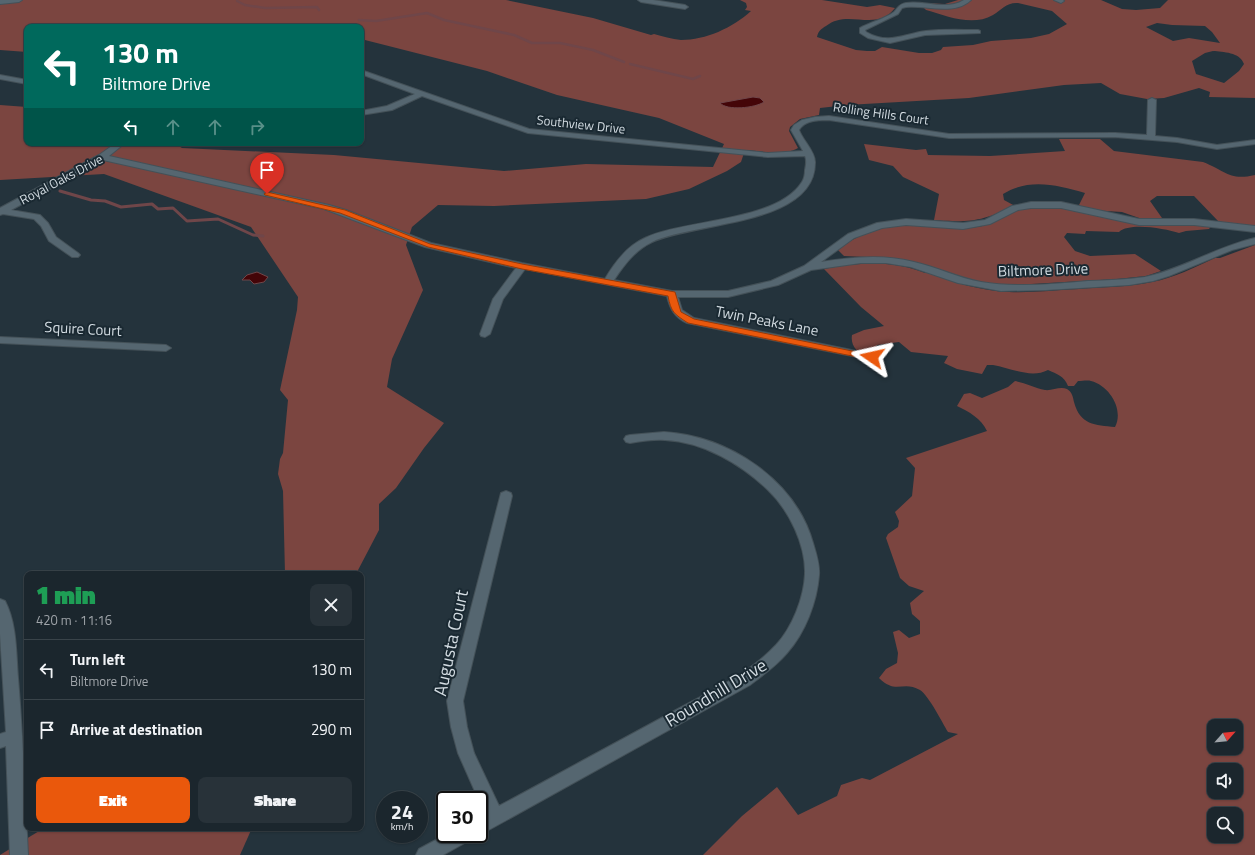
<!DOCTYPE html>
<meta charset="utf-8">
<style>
:root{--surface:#1b262d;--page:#283239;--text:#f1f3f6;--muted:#a0a5aa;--line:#394349;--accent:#ea580c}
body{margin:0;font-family:"Titillium Web",sans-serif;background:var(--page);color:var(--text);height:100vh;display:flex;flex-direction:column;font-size:15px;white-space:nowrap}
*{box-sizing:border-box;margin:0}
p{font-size:13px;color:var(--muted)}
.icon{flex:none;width:22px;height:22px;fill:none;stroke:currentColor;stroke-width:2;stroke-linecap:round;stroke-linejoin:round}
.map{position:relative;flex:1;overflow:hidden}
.drawer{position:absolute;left:24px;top:571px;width:340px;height:260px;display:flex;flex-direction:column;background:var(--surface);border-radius:8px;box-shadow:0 1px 3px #0004,0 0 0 1px var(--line)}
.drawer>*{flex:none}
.banner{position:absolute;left:24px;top:24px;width:340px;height:122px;border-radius:8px;box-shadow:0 1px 3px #0004,0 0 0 1px var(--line);background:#00695c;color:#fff;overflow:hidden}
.needle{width:26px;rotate:63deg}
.tools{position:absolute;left:1207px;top:719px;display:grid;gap:8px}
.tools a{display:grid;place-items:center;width:36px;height:36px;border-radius:8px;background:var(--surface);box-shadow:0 1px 3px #0004,0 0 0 1px var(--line);font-size:20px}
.speed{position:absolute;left:376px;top:791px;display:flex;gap:8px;font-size:20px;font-weight:700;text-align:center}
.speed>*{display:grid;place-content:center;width:52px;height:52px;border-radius:50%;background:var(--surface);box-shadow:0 1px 3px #0004,0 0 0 1px var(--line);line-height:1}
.speed small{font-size:10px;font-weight:400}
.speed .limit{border:2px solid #111;border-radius:6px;background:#fff;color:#111}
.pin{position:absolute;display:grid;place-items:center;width:34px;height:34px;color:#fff;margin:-41px -17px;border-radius:50% 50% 50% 0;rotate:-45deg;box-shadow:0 0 4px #0007}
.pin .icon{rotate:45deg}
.me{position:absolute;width:44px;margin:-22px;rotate:281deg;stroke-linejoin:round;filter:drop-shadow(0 0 3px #0008)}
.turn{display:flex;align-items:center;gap:14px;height:84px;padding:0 12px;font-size:18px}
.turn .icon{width:52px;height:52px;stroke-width:2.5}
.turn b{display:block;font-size:28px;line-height:34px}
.lanes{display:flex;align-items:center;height:38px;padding:0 12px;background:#0003;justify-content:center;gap:20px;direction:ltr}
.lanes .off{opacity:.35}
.round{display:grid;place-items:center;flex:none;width:42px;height:42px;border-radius:8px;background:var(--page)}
.summary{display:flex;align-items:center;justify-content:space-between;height:68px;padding:0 12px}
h1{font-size:24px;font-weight:800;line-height:30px;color:#1e9e55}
.action{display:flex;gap:8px;margin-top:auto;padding:8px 12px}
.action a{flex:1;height:46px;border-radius:8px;background:var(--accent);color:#fff;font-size:16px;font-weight:800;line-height:46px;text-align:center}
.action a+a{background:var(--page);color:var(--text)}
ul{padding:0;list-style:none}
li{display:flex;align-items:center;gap:12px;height:60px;padding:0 12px;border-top:1px solid var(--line)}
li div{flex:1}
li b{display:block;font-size:15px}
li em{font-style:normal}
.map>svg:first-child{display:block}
.green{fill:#7b4540;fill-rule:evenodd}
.water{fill:#440508;stroke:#6f4649}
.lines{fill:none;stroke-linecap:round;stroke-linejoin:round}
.stream-far1{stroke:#6f4649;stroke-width:2.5}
.stream{stroke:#6f4649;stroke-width:3}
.street-casing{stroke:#445158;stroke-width:2}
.street{fill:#556670;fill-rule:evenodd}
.route{fill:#ea580c;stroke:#983908}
.labels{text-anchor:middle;stroke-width:4;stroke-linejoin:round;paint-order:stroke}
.far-street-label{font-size:13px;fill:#d3dce2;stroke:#1a2932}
.street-label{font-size:15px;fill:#d3dce2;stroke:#1a2932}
.near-street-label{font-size:18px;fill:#d3dce2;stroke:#1a2932}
</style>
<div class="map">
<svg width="1255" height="855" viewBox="0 0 1255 855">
<rect width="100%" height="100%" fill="#24333c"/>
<g class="green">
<path d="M0,0h506l87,18 58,17 3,-1c8,2 18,5 27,6 25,0 51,-12 70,-29l-6,-1 2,-3 -1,-4 -6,-3h82l45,7 13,-2 15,3c-19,25 -47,0 -69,18 -5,3 -8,5 -9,11l39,13 11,1h8l7,-4 37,6h13l9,-3 2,-3 30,-2 18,-4 40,-3 18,-4 18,-10 -15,-13 -34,-8c-11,-1 -17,7 -25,12 -21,12 -46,1 -67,-5l-3,-3 1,-4 21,1 13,-4h143l21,9 14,1 24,-2 8,-8h87v98l-46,-1 1,-5 -11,-4 -35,10 -17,1 -27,-5 -19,-11 -37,2 -95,13 -122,7 -27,3 -1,7 -19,4 -10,8 -1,4 9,17c-14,8 -38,3 -53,2l-4,12 -14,9 -38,18 -43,10 -152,7 -56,-1 -26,22 -6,18 17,45 -31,69 -5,28 57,36 -20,25 -28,40 -17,16v26l-23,44h-71l-2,-83 -5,-17 2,-15 3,-6 5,-53 -8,-10 17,-80 1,-13 -47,-70 -147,-53 -104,6v-75l27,2v36h114l12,3 21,-3 8,5 152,7 170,16 82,-7 127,3 11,-23 -65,-26 -102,-23 -70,-24 -126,-32v-12h-334v25l-27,-2zM1157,23l15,2 33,1 7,6 8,11 -31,-5 -16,3 -27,-14zM1213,51c10,1 27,1 31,13l-5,7 -15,12 -28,-9 -4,-13 13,-8z"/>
<path d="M1059,139h41l14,12 89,11c23,9 26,19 52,13v52l-36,-5 -25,-26h-37l-7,5 12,17 -20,1 -20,-7 -32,-2 -12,-3 7,-14c-28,-8 -56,-15 -82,1l1,6 11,6c-33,15 -45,17 -81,14l5,-26 -36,-17 -10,-11 -24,-6 -5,-16 52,6 10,-1 2,6 62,1 75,-5z"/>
<path d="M1055,206l72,16 85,3 -3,4 -23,2 -7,2c-13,-4 -49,-11 -60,-1l-33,-1 -1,3 -18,-1 -3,4 11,14 15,5 45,-2 26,17 -15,5 -29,3 -86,5h-38l-22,-3 -83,-23 -44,-2 -6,-6v-2c19,-11 37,-21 59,-23 26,-3 53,6 80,2 15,-2 25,-11 39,-16 12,-5 26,-4 39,-5z"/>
<path d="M1255,245v610h-552l39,-39 35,-29 21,28 39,-19 4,-11 21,-7 8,2 88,-46 -10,-2c-6,-10 -19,-36 -28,-42 -17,-10 -24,5 -41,-12l7,-9 11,-6 1,-10 -5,-21 6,-2 10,8 11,-4v-13l-8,-7 -2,-11 14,-12 -15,-5 -9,-8 -14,-40 2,-4 10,-7 1,-6 -4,-9 17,-16 3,-28 -9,-10 81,-27c-6,-13 -18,-19 -30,-25l7,-12 6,-1 12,5 26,-11 7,-6c11,2 20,7 30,9 7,1 15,-4 22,-1 5,3 6,8 7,13 6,23 21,23 41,25 9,-17 -5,-41 -24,-46 -3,-1 -9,0 -13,0l-4,5h-6c-4,-10 -11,-12 -20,-16 -17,9 -37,-2 -55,-5h-6l-5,9 -25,-5 -13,-6 4,-7 -37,-4 -12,-10 -22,3c-6,16 -28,8 -25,-10l12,-5 20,-4 -23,-19 -37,-38c33,-7 70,-9 101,4l1,-1c27,10 54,19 83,20 23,1 47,-2 70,-3 24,-2 49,-2 73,-7 22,-4 43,-15 63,-24h5zM1214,726h22v22h-22zM1214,770h22v22h-22zM1214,814h22v22h-22z"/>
<path d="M44,828h208l-12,27h-240z"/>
</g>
<g class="water">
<path d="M753,97l7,1 4,4c-9,6 -37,9 -44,1z"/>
<path d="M257,272l11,5 -4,5 -10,2 -4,-4h-8l5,-5z"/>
</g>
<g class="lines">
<g class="stream-far1">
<path d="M237,1l8,4 20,3 52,-1 2,3"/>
<path d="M359,20l17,1 51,-8 17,7 70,15 18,8h28l33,7 31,12"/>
<path d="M630,64l63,15 7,-3"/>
</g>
<path class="stream" d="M60,191l31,9 14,1 16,6 31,-3 6,5 15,-1 14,13 31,-2 35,16 10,1"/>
<g class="street-casing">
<g id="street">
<path d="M0,0h22l-3,2 -19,2z"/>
<path d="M638,0h15l32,5 3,2 -3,2 -44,-7z"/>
<path d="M964,0h7c-17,16 -44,5 -65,7l-4,1 -4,6 -33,16 1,2c23,13 37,2 60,-1 17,-2 35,-1 52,-1l2,1v2l-55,2 -35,8 -22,-5 -8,-5v-5c9,-5 26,-10 34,-16 4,-4 5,-8 12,-9 19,-3 40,8 58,-3z"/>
<path d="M1054,0h9l1,1 -3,2z"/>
<path d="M361,70l168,59 239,24 35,-2 -12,-21 3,-5 8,-5 13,-3 14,-1 120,18 166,-1 32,2 1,-35 4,-2 4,2 -1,36 22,2 40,7 38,-5v4l-38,5 -40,-7 -62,-5 -166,1 -120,-18c-11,0 -24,0 -30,10 4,11 16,21 16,32 1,64 -122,60 -163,80 -17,8 -28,23 -38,38l58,11h56l43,-10 33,-15 44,-32 29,-11 29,-4 57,4 22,-3 27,-14 19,-4h30l78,17h55l61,7v6l-61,-7h-55l-78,-17h-30l-13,2 -28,14 -27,5 -57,-4 -24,3 -28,10 -33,24c30,-5 63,-8 93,0 23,5 44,16 67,20 35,6 72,2 107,-1 19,-1 38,-1 57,-4 38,-8 71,-30 110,-39v6l-23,6 -63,26 -16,5 -24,4 -83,5 -45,1 -43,-8 -47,-16 -25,-4h-25l-50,7 -33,15 -50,12h-50l4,13 12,8 182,37 2,2 -2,2 -4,1 -185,-37c-12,-5 -17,-14 -20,-27l-142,-27 -22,30 -13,35 -5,3 -4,-1 -1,-2 13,-35 23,-31 -91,-21 -101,-38 -221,-49 -92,50 29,5 8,8 8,14 22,16 2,2 -2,2h-6l-23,-16 -8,-15 -7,-7 -31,-5 -3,1v-7l99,-53 17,-12h9l-16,13 220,49 17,5 85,33 91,20 83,16c10,-17 22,-33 40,-41 40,-19 132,-16 157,-56 2,-3 3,-8 3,-12 1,-5 2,-9 0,-14l-37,1 -240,-24 -106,-37 -30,14 -31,5v-4l26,-5 28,-12 -54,-20z"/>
<path d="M0,75l27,5v4l-27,-5z"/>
<path d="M0,337l166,8 5,3 -5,3 -166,-8z"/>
<path d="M664,432c64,4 131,47 149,111 3,10 7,22 6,32 -2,27 -14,58 -32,78 -10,12 -24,22 -37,32l-265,147 -6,2h-1l1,-17 6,-3 -27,-61 -7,-26 -4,-26 54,-208 5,-2 5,2 1,3 -49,205 4,26 7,26 25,53c56,-30 112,-61 168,-91 37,-21 79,-38 109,-70 16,-17 28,-47 29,-71 1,-29 -16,-64 -37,-84 -27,-26 -64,-48 -103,-50 -11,-1 -23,1 -35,3l-4,-1 -2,-3 2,-3 4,-1z"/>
<path d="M0,599l5,2c12,23 11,52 13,77 5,59 7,118 10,177h-18l-4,-109 -6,2v-14l6,-2 -6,-98z"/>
<path d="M447,834h26l-3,6 -27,15h-27l3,-6z"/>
</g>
</g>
<use href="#street" class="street"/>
</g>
<path class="route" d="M267,192l78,18 85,34 92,20 153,28 6,20 13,7 178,36 4,2 -4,3 -184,-37c-14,-9 -17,-11 -20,-27l-146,-27 -94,-22 -88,-34 -75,-18 -1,-1z"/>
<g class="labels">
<g class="far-street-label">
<text transform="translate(881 113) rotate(8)" y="5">Rolling Hills Court</text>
<text transform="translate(581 124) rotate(6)" y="5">Southview Drive</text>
<text transform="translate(61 179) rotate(-28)" y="5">Royal Oaks Drive</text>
</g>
<g class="street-label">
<text transform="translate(1043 270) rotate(-2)" y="5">Biltmore Drive</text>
<text transform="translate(767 321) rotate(11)" y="5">Twin Peaks Lane</text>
<text transform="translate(83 329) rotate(3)" y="5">Squire Court</text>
</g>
<g class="near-street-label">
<text transform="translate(451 643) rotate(-78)" y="6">Augusta Court</text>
<text transform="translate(716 693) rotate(-31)" y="6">Roundhill Drive</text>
</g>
</g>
</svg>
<div class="tools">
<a><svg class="needle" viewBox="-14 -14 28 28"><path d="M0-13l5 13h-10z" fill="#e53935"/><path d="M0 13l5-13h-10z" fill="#a0a5aa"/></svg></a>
<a><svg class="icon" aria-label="sound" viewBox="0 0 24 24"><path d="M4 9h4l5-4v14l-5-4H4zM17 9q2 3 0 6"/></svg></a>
<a><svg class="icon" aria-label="search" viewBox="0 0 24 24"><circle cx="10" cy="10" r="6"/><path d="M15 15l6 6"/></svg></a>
</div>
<div class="speed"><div>24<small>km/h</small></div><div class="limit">30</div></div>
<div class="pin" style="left:267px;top:194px;background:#d93025"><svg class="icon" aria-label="arrive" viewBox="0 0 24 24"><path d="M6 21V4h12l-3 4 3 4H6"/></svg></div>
<svg class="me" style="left:872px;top:357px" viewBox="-20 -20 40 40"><path d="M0-17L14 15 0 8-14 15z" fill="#ea580c" stroke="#fff" stroke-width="4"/></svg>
<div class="banner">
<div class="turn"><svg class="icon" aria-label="left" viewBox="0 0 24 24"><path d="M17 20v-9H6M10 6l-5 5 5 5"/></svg><div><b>130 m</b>Biltmore Drive</div></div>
<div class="lanes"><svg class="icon" aria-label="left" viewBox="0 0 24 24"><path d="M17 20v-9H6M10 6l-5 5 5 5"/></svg><svg class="icon off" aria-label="ahead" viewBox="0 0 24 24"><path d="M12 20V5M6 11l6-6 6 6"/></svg><svg class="icon off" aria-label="ahead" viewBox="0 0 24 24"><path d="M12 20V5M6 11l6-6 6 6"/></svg><svg class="icon off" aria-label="right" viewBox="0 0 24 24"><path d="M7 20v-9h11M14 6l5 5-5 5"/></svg></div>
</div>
<section class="drawer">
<div class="summary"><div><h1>1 min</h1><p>420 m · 11:16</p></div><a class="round"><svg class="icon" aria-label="close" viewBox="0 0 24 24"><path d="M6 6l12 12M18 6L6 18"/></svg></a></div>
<ul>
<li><svg class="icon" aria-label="left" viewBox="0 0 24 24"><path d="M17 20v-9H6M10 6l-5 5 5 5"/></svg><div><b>Turn left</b><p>Biltmore Drive</p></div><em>130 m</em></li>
<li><svg class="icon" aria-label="arrive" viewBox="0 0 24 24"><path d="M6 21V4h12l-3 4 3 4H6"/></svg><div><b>Arrive at destination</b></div><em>290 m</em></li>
</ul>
<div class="action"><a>Exit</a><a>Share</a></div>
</section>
</div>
